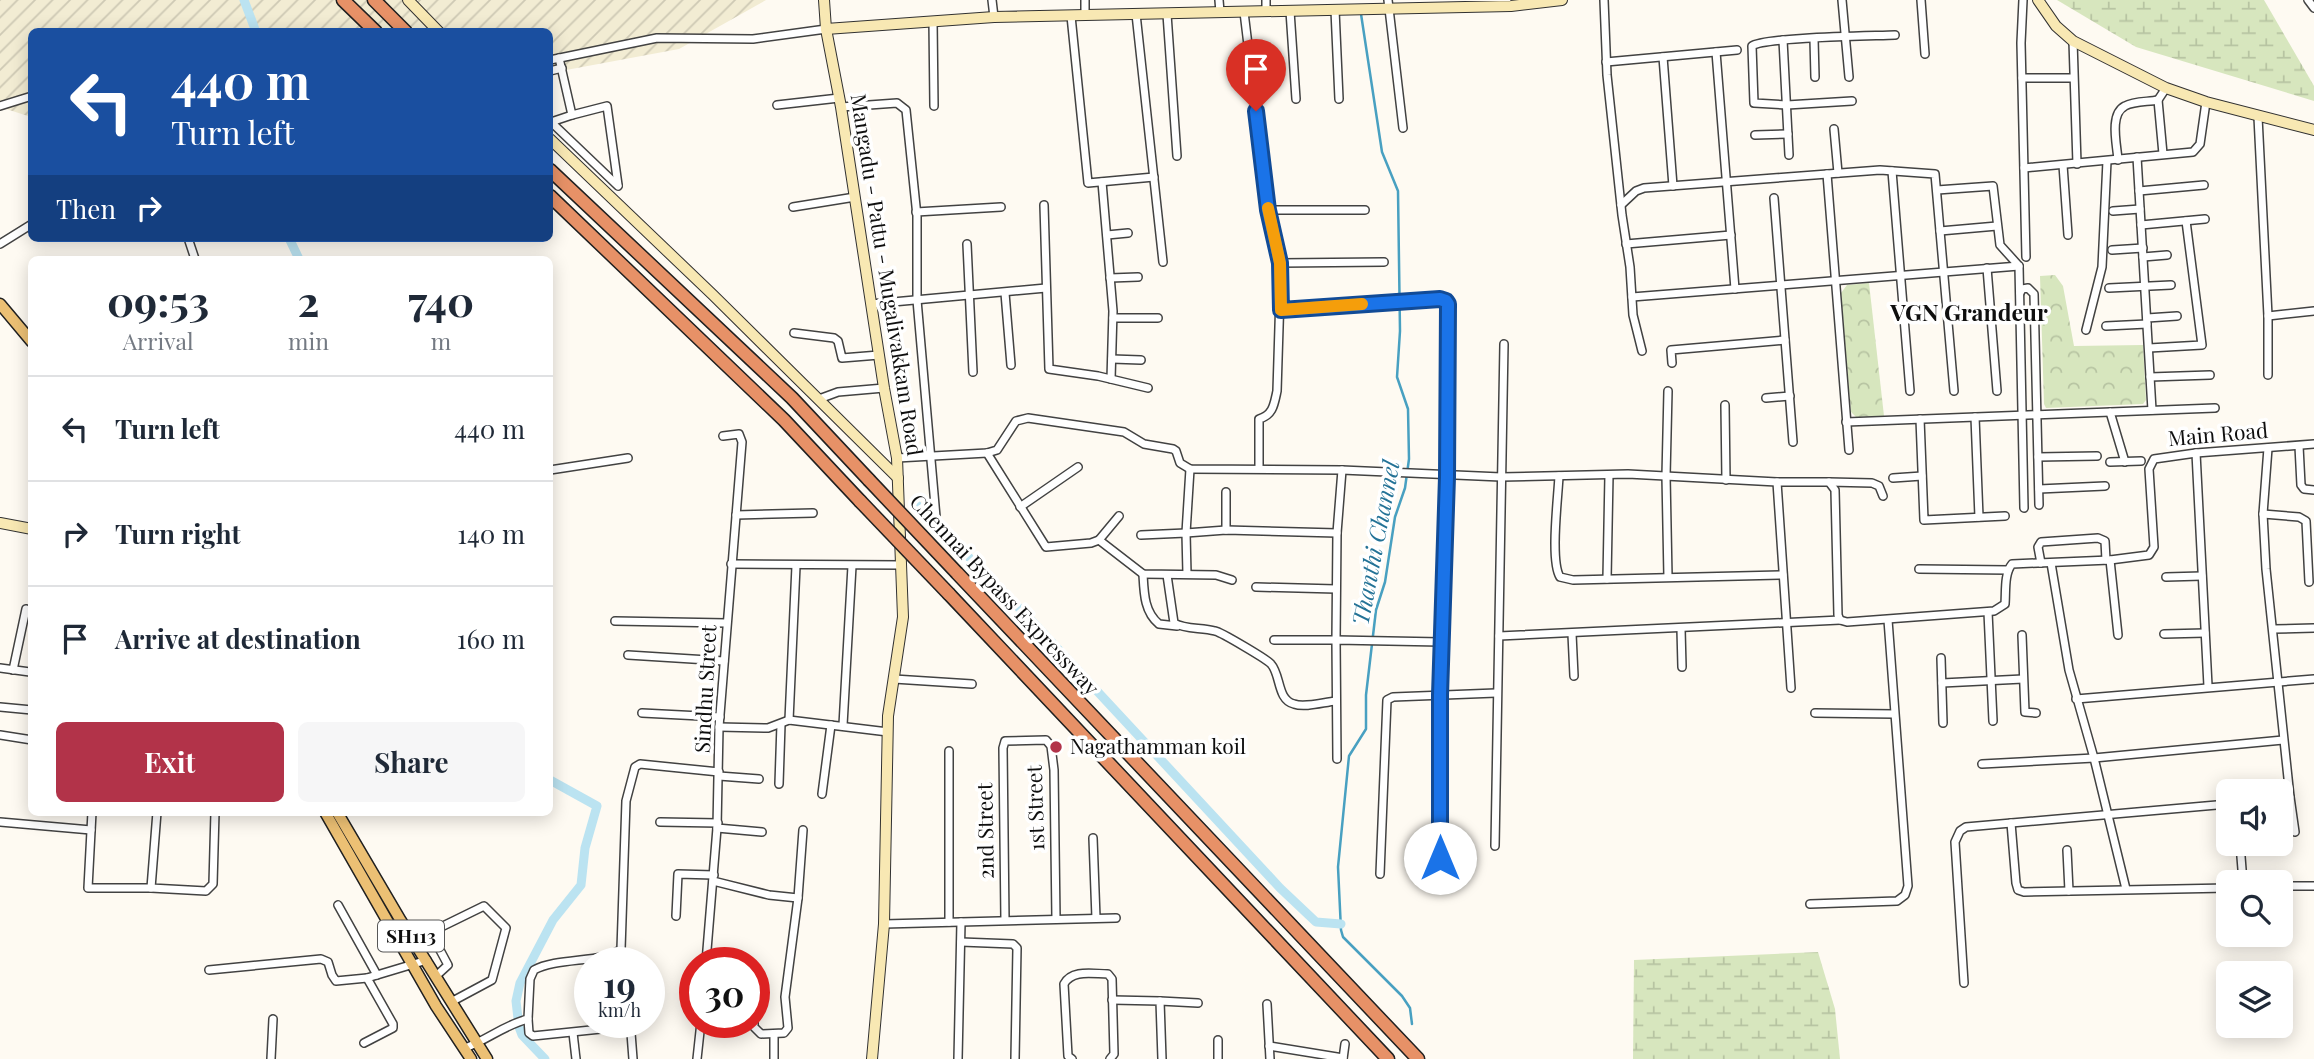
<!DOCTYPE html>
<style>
:root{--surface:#fff;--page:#f6f6f7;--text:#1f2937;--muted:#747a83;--line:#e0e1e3;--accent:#b23349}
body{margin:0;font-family:"Playfair Display",serif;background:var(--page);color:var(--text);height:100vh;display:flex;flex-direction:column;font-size:26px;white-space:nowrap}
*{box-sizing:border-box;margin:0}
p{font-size:23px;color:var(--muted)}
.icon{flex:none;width:38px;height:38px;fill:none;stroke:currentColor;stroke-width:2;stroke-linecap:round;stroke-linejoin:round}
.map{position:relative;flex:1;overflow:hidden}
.side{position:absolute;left:28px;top:256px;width:525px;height:560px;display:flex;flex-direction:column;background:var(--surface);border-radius:10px;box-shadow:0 4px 18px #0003}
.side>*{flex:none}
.hud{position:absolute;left:28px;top:28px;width:525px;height:214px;border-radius:10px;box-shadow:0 4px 18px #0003;background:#1a4fa0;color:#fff;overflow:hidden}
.fabs{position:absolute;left:2216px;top:779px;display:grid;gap:14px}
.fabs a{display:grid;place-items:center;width:77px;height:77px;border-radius:10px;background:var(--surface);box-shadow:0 4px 18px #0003;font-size:35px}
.speed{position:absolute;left:574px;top:947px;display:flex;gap:14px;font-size:35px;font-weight:700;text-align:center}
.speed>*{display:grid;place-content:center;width:91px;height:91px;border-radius:50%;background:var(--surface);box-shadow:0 4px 18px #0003;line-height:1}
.speed small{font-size:18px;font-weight:400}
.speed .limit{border:10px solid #d22;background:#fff;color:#111}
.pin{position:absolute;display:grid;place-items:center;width:60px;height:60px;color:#fff;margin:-72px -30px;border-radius:50% 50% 50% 0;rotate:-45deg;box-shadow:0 0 7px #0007}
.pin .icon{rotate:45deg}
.me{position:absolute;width:77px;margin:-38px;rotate:0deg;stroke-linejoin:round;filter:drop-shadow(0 0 5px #0008)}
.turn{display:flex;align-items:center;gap:24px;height:147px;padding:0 28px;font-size:32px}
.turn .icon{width:91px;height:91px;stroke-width:2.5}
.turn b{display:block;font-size:49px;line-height:60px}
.then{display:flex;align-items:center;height:66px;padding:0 28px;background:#0003;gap:14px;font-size:26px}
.eta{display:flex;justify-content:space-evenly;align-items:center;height:119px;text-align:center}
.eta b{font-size:42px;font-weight:700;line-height:49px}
.action{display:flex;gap:14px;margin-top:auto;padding:14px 28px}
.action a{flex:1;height:80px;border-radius:10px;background:var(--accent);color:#fff;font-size:28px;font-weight:700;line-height:80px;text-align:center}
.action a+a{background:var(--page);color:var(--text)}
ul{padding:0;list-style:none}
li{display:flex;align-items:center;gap:21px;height:105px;padding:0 28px;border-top:2px solid var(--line)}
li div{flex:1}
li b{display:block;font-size:26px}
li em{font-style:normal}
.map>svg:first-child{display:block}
.farmland{fill:url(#farmland-furrows)}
.wetland{fill:url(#wetland-marsh)}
.park{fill:url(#park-crowns)}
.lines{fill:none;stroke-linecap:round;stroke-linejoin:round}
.stream{stroke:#48a0c1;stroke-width:2.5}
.canal{stroke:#bbe3f1;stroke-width:9}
.street-casing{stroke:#424242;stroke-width:10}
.secondary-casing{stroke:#313131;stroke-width:12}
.primary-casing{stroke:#202020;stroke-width:13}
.highway-casing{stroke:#202020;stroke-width:15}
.street{stroke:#fff;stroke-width:7}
.secondary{stroke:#f8e8b3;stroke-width:10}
.primary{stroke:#ecc074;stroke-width:10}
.highway{stroke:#e79167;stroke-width:12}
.highway-bridge-casing{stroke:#202020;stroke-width:15;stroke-linecap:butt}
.highway-bridge{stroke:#e79167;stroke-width:12}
.route-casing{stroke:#114b97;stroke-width:18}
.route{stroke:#1a73e8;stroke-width:12}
.slow{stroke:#f59e0b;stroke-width:12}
.poi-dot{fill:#b23349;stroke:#fff;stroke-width:2.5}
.labels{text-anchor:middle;stroke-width:7;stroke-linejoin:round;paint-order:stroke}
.shield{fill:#fff;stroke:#575757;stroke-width:2}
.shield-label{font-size:19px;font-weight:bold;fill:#0f0f0f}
.street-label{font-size:21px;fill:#0f0f0f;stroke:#fff}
.poi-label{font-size:21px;fill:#0f0f0f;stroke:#fff;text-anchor:start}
.neighbourhood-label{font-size:23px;font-weight:bold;fill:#0f0f0f;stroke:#fff}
.water-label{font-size:23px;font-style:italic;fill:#237296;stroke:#fff}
</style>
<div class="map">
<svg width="2314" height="1059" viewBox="0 0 2314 1059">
<defs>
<pattern id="farmland-furrows" width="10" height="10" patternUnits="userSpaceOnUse" patternTransform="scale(1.75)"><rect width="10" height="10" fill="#f2ecd3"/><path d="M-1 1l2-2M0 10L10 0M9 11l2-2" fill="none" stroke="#cec9b4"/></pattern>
<pattern id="wetland-marsh" width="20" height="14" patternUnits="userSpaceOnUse" patternTransform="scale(1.75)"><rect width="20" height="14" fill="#d7e6be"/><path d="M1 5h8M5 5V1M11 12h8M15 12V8" fill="none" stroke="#b7c4a2"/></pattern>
<pattern id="park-crowns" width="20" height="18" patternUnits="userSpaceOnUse" patternTransform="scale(1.75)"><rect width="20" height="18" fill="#d7e6be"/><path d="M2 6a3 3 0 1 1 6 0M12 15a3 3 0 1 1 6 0" fill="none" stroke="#b7c4a2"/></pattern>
</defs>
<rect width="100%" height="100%" fill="#fefaf2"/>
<path class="farmland" d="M0,0h766l-87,49 -129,24v-41h-518l-1,85 -31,-10z"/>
<g class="wetland">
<path d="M2057,0h207l50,86v15l-178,-54z"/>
<path d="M1818,952l17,57 5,50h-207l1,-99z"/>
</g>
<g class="park">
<path d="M2055,275l8,11 11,60 69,-1 3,55 -3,4 -97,4 -2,-4 -4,-128z"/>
<path d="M1869,283l15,133 -28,1 -5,-5 -10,-119 6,-8z"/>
</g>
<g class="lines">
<path class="stream" d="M1361,14l21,138 16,39 2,140 -3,46 11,32 1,50 -4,29 -10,29 -10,65 -9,28 -10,85v34l-17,27 -11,111 3,63 2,7 59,59 8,12 2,16"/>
<g class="canal">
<path d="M244,0l12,32"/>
<path d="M289,238l10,21"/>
<path d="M916,504l116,117 248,267 36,34 25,2"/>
<path d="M545,1059l-23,-24 -3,-8 -3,-26 4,-18 33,-63 28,-35 4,-37 12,-42 -47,-26"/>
</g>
<g class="street-casing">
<g id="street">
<path d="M992,0l2,17"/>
<path d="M1085,0v15"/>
<path d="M1219,0l1,12"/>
<path d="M1388,0l15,128"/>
<path d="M1604,0l3,75 15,140 8,52 3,48 9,36"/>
<path d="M1842,0l7,77"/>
<path d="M1921,0l4,54"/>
<path d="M2023,0l-2,43 5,214"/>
<path d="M2308,0l6,8"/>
<path d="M1335,10l4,89"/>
<path d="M1266,11v-11"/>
<path d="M1290,11l6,88"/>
<path d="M1244,12l24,198 13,53 -4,128c-3,14 -4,24 -18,28v49"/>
<path d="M1136,14l27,248"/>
<path d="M1167,14l10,142"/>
<path d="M1071,16l17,167 66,-6"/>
<path d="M933,21l1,85"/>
<path d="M1814,39l1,38"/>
<path d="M1783,40l6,115"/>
<path d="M2073,41l4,123"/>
<path d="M1716,52l19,237"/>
<path d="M1663,57l10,129"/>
<path d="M559,58l13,57 -21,7 67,64"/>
<path d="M550,60l107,-22 96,1 73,-10"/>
<path d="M1606,62l131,-12"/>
<path d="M550,71l12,-3"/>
<path d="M2022,78h51"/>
<path d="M2158,100l5,54"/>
<path d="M1852,101l-65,4 -33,-2 -2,-57c12,-9 120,-10 143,-11"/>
<path d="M777,105l62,-7"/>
<path d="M0,106l32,-10"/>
<path d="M841,107l56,-4 9,7 11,106v84l19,217"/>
<path d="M572,115l35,-9 11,79"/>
<path d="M2258,117l10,199v59"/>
<path d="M1834,129l4,44"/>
<path d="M1755,135l33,-1"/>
<path d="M2137,157l15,253"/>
<path d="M2118,160c-1,-15 -9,-46 7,-54 9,-5 23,-4 33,-6l8,-12"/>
<path d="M2063,165l5,70"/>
<path d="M2024,168l169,-16 7,-8 6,-42"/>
<path d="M1892,171l18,220"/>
<path d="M1827,174l22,276"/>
<path d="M1102,182l11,129 -2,68"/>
<path d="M1937,190l56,-4 7,59 19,21 5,242"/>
<path d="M2139,191l65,-6"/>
<path d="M1774,198l19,244"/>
<path d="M1044,205l5,164 49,7 50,12"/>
<path d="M1621,205l15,-14 8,-3 236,-18 55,4 19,217"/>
<path d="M793,207l62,-10"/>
<path d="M1268,210h97"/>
<path d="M2113,211l27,-2"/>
<path d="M916,212l85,-5"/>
<path d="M2141,225l64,-6"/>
<path d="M1940,231l57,-5"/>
<path d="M1107,235l21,-2"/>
<path d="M188,238l7,21"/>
<path d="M0,244l32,-20"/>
<path d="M967,244l6,128"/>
<path d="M1626,244l105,-9"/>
<path d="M2112,250l31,-2"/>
<path d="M2143,257l24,-2"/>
<path d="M1281,263l103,-1"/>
<path d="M1987,268l10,123"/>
<path d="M1110,278l28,-1"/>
<path d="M2109,288l62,-3"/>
<path d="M1005,293l6,72"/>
<path d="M2020,293l2,-4 6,-1 6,6 5,211"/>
<path d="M1632,297l387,-31"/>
<path d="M871,304l175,-16"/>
<path d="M1281,310l159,-11 6,2 2,3 -1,173 -7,218v190"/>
<path d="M2268,316l46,-5"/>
<path d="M1113,318h45"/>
<path d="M2147,318l30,-2"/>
<path d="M2106,326l41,-2"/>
<path d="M2086,330l16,-63 5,-106"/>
<path d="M794,333l40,5 4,3 4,17 37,-3"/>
<path d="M2149,348l53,-3 -16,-124"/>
<path d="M1112,359l29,1"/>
<path d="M1672,363l-1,-13 114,-10"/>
<path d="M2150,377l60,-2"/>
<path d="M1668,391l-2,85 2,101"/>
<path d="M1766,398l24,-2"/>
<path d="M819,399l19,-7 46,-4"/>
<path d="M1725,405l1,75"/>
<path d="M2110,412l15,50"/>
<path d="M1975,417l4,100"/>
<path d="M1920,419l4,101 81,-4"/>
<path d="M1846,422l369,-14"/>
<path d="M2299,446l2,39 3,4 10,1"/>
<path d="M2268,448l-5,66 3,55 24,228 -10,1"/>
<path d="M987,453l59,94 45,-4 8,-3 20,-24"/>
<path d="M2196,453l12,233"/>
<path d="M2038,457l59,-1"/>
<path d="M897,458l90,-5 10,-3 19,-29 12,-3 96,14 20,12 29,5 3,2 4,12 10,6 152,1 159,7 127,-3 149,8h52l6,8 3,125 2,5 7,2 147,-11 11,-7c1,-13 -1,-30 7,-40l98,-4 39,-5 5,-8 -5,-78 5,-10 42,-6 118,-9"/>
<path d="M2110,462l31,-1"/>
<path d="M1190,469l-4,64 40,-3 111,3"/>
<path d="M550,470l78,-12"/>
<path d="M1559,476c-1,22 -9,85 1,101l13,3 210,-5"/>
<path d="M1893,478l29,-2"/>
<path d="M1777,482l14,206"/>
<path d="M1829,482l43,1 7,3 4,10"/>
<path d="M2039,489l66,-3"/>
<path d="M1226,492v38"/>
<path d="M1020,507l58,-40"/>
<path d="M2263,514l36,3 7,4 3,61"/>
<path d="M736,515l77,-2"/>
<path d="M1141,535l45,-2 1,41"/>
<path d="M1099,540l44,34 73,1 16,5"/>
<path d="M2110,560l8,75"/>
<path d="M2041,563l-3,-16 3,-5 57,-4 7,3 1,19"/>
<path d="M2051,563l18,107 25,88 32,131"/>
<path d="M731,564l171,1"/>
<path d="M1919,569l89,1"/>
<path d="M1143,574c1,18 1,38 16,50l18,2"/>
<path d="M1167,575l7,48c12,7 28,4 41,8 6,1 53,29 56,33 10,11 6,36 23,40 11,4 30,-2 42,-3"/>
<path d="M2166,577l36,-1"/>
<path d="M1607,579l2,-104"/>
<path d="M1256,587l80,2"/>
<path d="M1988,612l5,109"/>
<path d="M615,621l111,2"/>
<path d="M1681,629l1,38"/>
<path d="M2274,629l40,-1"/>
<path d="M1572,634l2,42"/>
<path d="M2164,634l41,-1"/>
<path d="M2022,635l3,77 11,1"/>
<path d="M1499,636l341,-16"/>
<path d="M1274,640h62l1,-107 5,-63"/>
<path d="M628,655l96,6"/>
<path d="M1941,658l2,65"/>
<path d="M0,668l30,4"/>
<path d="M13,670l13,-61"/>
<path d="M894,679l78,5"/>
<path d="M1942,683l81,-4"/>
<path d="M2076,699l238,-20"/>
<path d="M0,707l32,3"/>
<path d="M642,713l78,4"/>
<path d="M1815,713l79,1"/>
<path d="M789,720l7,-154"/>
<path d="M843,725l9,-159"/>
<path d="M719,727l49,1 21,-8 99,12"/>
<path d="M0,735l32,5"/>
<path d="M1337,759l-1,-119 105,2"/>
<path d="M1982,764l112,-6 189,-18"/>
<path d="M719,776l40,3"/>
<path d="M779,784l2,-60"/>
<path d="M822,794l9,-69"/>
<path d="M2290,797l5,35"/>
<path d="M92,812l-4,76h63"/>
<path d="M157,812l-6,76 55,3 7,-7 2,-72"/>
<path d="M0,822l91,8"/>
<path d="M660,822l58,1"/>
<path d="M2011,823l5,60 2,7 6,2 204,-4"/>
<path d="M717,828l45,4"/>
<path d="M1093,838l3,80"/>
<path d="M2240,844l3,38"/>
<path d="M1495,846l9,-502"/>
<path d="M2067,850l2,41"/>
<path d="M1380,874l7,-174 6,-3 103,-4"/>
<path d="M713,881l56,14 29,3"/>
<path d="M2280,886h34"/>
<path d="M1810,904l87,-3 8,-6 3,-9 -20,-266"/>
<path d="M338,905l39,70 -10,3 26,46v4l-29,15"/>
<path d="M676,916l2,-42 36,1"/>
<path d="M1005,920l-2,-172 2,-7 41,-1 5,6 3,24 2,149"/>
<path d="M949,922v-171"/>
<path d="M884,924l232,-6"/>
<path d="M961,942l52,2 4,4 -2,111"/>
<path d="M706,962l11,-134 2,-101 23,-285 -3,-8 -16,2"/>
<path d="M209,970l112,-11 7,3 4,13 4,6 31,-3"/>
<path d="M377,975l50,-15"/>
<path d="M436,976l12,-11 -15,-28 6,-9 45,-22 22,22 -14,52 -41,22"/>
<path d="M1964,983l-9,-141 5,-11 6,-4 262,-23"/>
<path d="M1112,1000l48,1 2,58"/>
<path d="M1160,1001l38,2"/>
<path d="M1267,1004l3,55"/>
<path d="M528,1019l1,14 4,3 87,-9 11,6 2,26"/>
<path d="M754,1022v5l7,7 23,-1 4,-5 -3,-31 13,-99 5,-68"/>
<path d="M573,1033l3,26"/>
<path d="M774,1035v24"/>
<path d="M1218,1040v19"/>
<path d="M1269,1046l74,12"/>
<path d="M465,1048c22,-8 39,-23 63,-29l2,-40 4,-9c23,-13 72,-7 87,-21l5,-148 9,-34 5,-3 79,8"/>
<path d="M271,1059l2,-40"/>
<path d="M697,1059l4,-37"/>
<path d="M958,1059l3,-137"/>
<path d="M1072,1059l-4,-3 -4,-72c8,-15 29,-10 44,-10l4,5 2,75 -4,5"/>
<path d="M1343,1059l2,-15"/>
</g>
</g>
<g class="secondary-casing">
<g id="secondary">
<path d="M408,0l31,32"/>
<path d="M824,0l2,29 15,78 43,281 13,70 6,159 -15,99 -4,208 -12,135"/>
<path d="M2038,0l18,26 17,15 93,47 40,14 108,28"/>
<path d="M826,29l168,-12 517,-11 51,-6"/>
<path d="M550,139l163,156 185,183"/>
<path d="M0,523l32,6"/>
</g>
</g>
<g class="primary-casing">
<g id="primary">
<path d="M0,304l32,38"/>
<path d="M325,812l111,194 35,53"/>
<path d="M337,812l64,109 86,138"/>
</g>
</g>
<g class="highway-casing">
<g id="highway">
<path d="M343,0l33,32"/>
<path d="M374,0l32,32"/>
<path d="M550,170l242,228 77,82"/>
<path d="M550,196l234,224 76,81"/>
<path d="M957,573l461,486"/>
<path d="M949,594l439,465"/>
</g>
</g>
<use href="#street" class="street"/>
<use href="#secondary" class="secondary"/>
<use href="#primary" class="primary"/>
<use href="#highway" class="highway"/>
<g class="highway-bridge-casing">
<g id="highway-bridge">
<path d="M869,480l88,93"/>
<path d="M860,501l89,93"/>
</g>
</g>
<use href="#highway-bridge" class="highway-bridge"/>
</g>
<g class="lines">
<g class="route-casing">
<path id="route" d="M1256,111l12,99 12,53 1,47 159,-11 6,2 2,3 -1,173 -7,218v163"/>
</g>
<use href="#route" class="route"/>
<path class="slow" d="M1268,208l12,55 1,47 81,-6"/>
</g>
<circle class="poi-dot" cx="1056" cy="747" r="7"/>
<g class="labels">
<rect class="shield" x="378" y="920.5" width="66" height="31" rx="5"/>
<g class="shield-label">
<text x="411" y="943">SH113</text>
</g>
<g class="street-label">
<text transform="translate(886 275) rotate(81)" y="7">Mangadu - Pattu - Mugalivakkam Road</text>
<text transform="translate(2218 435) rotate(-5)" y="7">Main Road</text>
<text transform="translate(1004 595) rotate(47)" y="7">Chennai Bypass Expressway</text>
<text transform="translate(706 689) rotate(-87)" y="7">Sindhu Street</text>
<text transform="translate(1036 808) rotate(-92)" y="7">1st Street</text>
<text transform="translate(986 831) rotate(-91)" y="7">2nd Street</text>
</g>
<g class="poi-label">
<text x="1070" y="754">Nagathamman koil</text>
</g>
<g class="neighbourhood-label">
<text x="1969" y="321">VGN Grandeur</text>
</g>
<g class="water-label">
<text transform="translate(1376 543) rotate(-79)" y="8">Thanthi Channel</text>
</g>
</g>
</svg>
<div class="fabs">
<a><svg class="icon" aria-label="sound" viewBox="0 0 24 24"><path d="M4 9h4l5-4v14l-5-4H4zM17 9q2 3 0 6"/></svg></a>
<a><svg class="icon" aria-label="search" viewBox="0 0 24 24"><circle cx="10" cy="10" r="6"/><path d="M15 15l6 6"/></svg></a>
<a><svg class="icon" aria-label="layers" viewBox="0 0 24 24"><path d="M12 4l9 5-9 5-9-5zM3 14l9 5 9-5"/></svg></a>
</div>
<div class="speed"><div>19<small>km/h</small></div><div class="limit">30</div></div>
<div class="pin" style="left:1256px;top:111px;background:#d93025"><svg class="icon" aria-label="arrive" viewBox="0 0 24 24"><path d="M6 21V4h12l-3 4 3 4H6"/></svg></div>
<svg class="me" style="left:1440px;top:858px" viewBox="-20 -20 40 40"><circle r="19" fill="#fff"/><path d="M0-13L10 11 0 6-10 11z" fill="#1a73e8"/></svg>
<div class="hud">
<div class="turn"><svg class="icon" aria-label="left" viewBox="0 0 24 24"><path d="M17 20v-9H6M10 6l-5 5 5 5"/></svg><div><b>440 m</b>Turn left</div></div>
<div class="then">Then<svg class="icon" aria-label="right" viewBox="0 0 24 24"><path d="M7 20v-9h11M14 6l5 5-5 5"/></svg></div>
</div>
<section class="side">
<div class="eta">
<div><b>09:53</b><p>Arrival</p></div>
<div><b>2</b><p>min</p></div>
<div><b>740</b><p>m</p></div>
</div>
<ul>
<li><svg class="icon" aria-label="left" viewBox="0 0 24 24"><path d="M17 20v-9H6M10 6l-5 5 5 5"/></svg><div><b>Turn left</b></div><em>440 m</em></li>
<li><svg class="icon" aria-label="right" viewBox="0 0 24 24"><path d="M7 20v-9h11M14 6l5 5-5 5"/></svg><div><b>Turn right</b></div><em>140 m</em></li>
<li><svg class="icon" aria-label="arrive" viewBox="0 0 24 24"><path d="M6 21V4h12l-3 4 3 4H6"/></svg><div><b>Arrive at destination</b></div><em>160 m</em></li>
</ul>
<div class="action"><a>Exit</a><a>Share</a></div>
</section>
</div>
